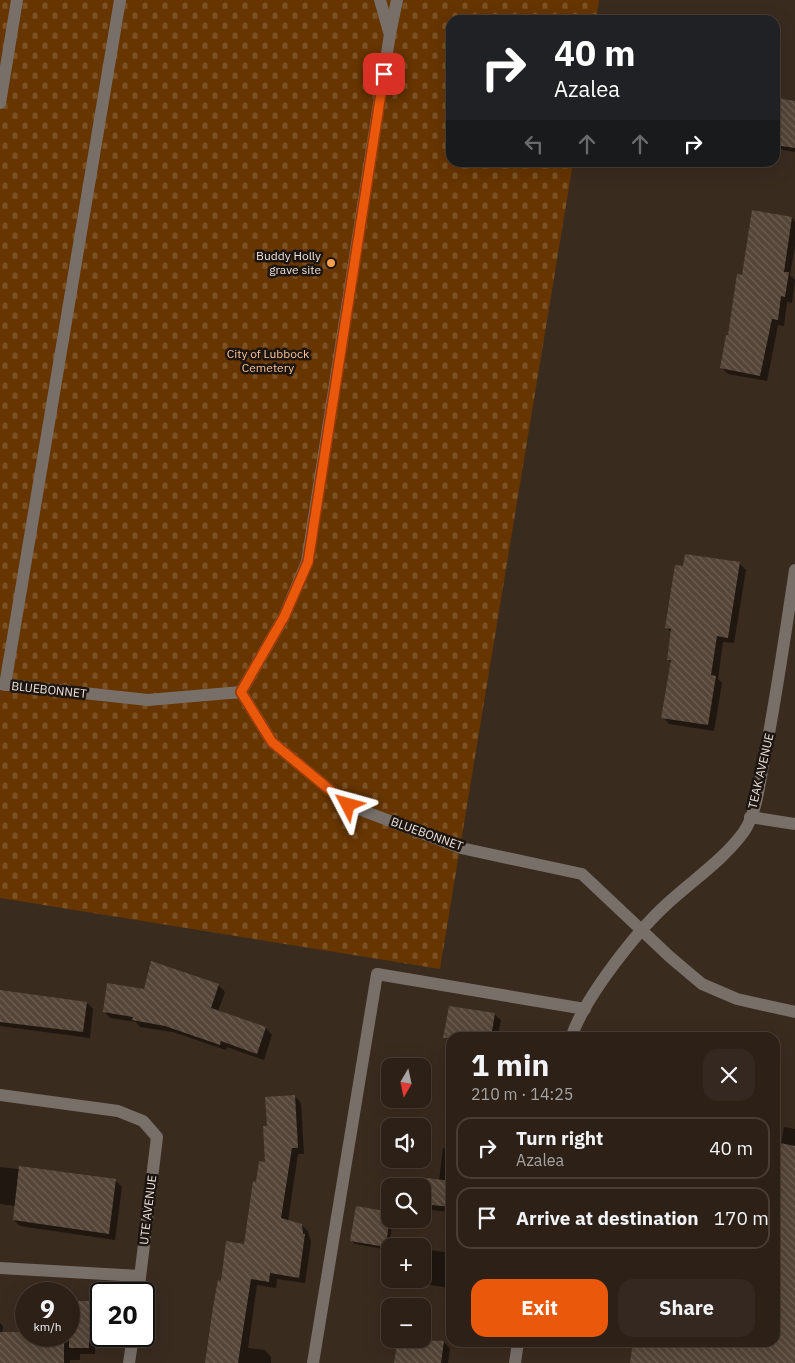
<!DOCTYPE html>
<meta charset="utf-8">
<style>
:root{--surface:#2c2017;--page:#342820;--text:#f1f3f6;--muted:#a6a3a1;--line:#483e36;--accent:#ea580c}
body{margin:0;font-family:"IBM Plex Sans",sans-serif;background:var(--page);color:var(--text);height:100vh;display:flex;flex-direction:column;font-size:19px;white-space:nowrap}
*{box-sizing:border-box;margin:0}
p{font-size:16px;color:var(--muted)}
.icon{flex:none;width:28px;height:28px;fill:none;stroke:currentColor;stroke-width:2;stroke-linecap:round;stroke-linejoin:round}
.map{position:relative;flex:1;overflow:hidden}
.sheet{position:absolute;left:446px;top:1032px;width:334px;height:315px;display:flex;flex-direction:column;background:var(--surface);border-radius:15px;box-shadow:0 5px 20px #0002,0 0 0 1px var(--line)}
.sheet>*{flex:none}
.top-card{position:absolute;left:446px;top:15px;width:334px;height:152px;border-radius:15px;box-shadow:0 5px 20px #0002,0 0 0 1px var(--line);background:#202124;color:#fff;overflow:hidden}
.needle{width:32px;rotate:189deg}
.buttons{position:absolute;left:381px;top:1058px;display:grid;gap:10px}
.buttons a{display:grid;place-items:center;width:50px;height:50px;border-radius:10px;background:var(--surface);box-shadow:0 5px 20px #0002,0 0 0 1px var(--line);font-size:25px}
.speed{position:absolute;left:15px;top:1282px;display:flex;gap:10px;font-size:25px;font-weight:700;text-align:center}
.speed>*{display:grid;place-content:center;width:65px;height:65px;border-radius:50%;background:var(--surface);box-shadow:0 5px 20px #0002,0 0 0 1px var(--line);line-height:1}
.speed small{font-size:12px;font-weight:400}
.speed .limit{border:2px solid #111;border-radius:8px;background:#fff;color:#111}
.pin{position:absolute;display:grid;place-items:center;width:42px;height:42px;color:#fff;margin:-21px;border-radius:10px;box-shadow:0 2px 8px #0006}
.me{position:absolute;width:55px;margin:-28px;rotate:309deg;stroke-linejoin:round;filter:drop-shadow(0 0 4px #0008)}
.turn{display:flex;align-items:center;gap:18px;height:105px;padding:0 25px;font-size:22px}
.turn .icon{width:65px;height:65px;stroke-width:2.5}
.turn b{display:block;font-size:35px;line-height:42px}
.lanes{display:flex;align-items:center;height:48px;padding:0 25px;background:#0003;justify-content:center;gap:25px;direction:ltr}
.lanes .off{opacity:.35}
.round{display:grid;place-items:center;flex:none;width:52px;height:52px;border-radius:15px;background:var(--page)}
.head{display:flex;align-items:center;justify-content:space-between;height:85px;padding:0 25px}
h1{font-size:30px;font-weight:800;line-height:38px}
.action{display:flex;gap:10px;margin-top:auto;padding:10px 25px}
.action a{flex:1;height:58px;border-radius:15px;background:var(--accent);color:#fff;font-size:20px;font-weight:800;line-height:58px;text-align:center}
.action a+a{background:var(--page);color:var(--text)}
ul{padding:0;list-style:none}
li{display:flex;align-items:center;gap:15px;height:62px;margin:0 10px 8px;padding:0 15px;border:2px solid var(--line);border-radius:15px}
li div{flex:1}
li b{display:block;font-size:19px}
li em{font-style:normal}
.map>svg:first-child{display:block}
.cemetery{fill:url(#cemetery-stones)}
.shadow{fill:#0007}
.building{fill:url(#building-back-hatch)}
.lines{fill:none;stroke-linecap:round;stroke-linejoin:round}
.minor{stroke:#786f69;stroke-width:12}
.route-casing{stroke:#983908;stroke-width:12}
.route{stroke:#ea580c;stroke-width:9}
.poi-dot{fill:#fa9f4e;stroke:#1c1510;stroke-width:2}
.labels{text-anchor:middle;stroke-width:5;stroke-linejoin:round;paint-order:stroke}
.poi-label{font-size:12px;fill:#ece2da;stroke:#1c1510;text-anchor:end}
.park-label{font-size:12px;fill:#fbc397;stroke:#1c1510}
.street-label{font-size:12px;fill:#ece2da;stroke:#1c1510}
</style>
<div class="map">
<svg width="795" height="1363" viewBox="0 0 795 1363">
<defs>
<pattern id="cemetery-stones" width="16" height="16" patternUnits="userSpaceOnUse" patternTransform="scale(1.25)"><rect width="16" height="16" fill="#663500"/><path d="M2 7V4a2 2 0 0 1 4 0v3zM10 15v-3a2 2 0 0 1 4 0v3z" fill="#7c5225"/></pattern>
<pattern id="building-back-hatch" width="6" height="6" patternUnits="userSpaceOnUse" patternTransform="scale(1.25)"><rect width="6" height="6" fill="#554538"/><path d="M-1 5l2 2M0 0l6 6M5-1l2 2" fill="none" stroke="#6e6054"/></pattern>
</defs>
<rect width="100%" height="100%" fill="#3a2b1f"/>
<path class="cemetery" d="M0,0h599l-3,20h-145v142l122,1 -133,806 -440,-71z"/>
<g class="shadow">
<path d="M778,99l17,3v50l-17,-3 -3,-3z"/>
<path d="M792,218l3,4v23l-5,30 5,5 -3,23 -5,-1 -3,24 -6,-1 -11,56 -39,-7 -7,-7 22,-91z"/>
<path d="M740,564l6,6 -12,73 -11,-1 -5,37 4,4 -8,48 -45,-7 -6,-7 8,-54 -3,-4 4,-26 -6,-6 18,-60z"/>
<path d="M218,985l7,7 -7,19 48,17 6,7 -8,25 -37,-13 -1,3 -53,-18 -33,-5 -4,-5 -26,-4 -6,-7 41,-21z"/>
<path d="M0,991l87,12 6,6 -3,29 -90,-12z"/>
<path d="M494,1014l7,6 -2,10 5,5 17,3h-70v4l-6,-6z"/>
<path d="M295,1096l6,7 3,51h-6l-10,67 14,4 6,7 3,10 -6,41 -28,-4 -1,9 -19,-3 -9,63 17,2 6,7v6h-65l16,-81 23,-37 12,-62 10,-19 1,-37z"/>
<path d="M784,1127l11,2v234h-164l144,-21v-198l6,1z"/>
<path d="M443,1148l8,2v62l-20,-2 -6,-7 14,-22z"/>
<path d="M0,1167l115,13 7,7 -7,53 -95,-14 -6,-6 1,-14 -15,-2z"/>
<path d="M357,1208l33,5v6h3l-5,31 -33,-6 -3,-3z"/>
<path d="M422,1249l29,4v35l-42,-6 -3,-3h16z"/>
<path d="M69,1302l28,1 4,4v23h-6v24h-15v6h-10v3h-70v-40l3,3 -1,7h24v3h43z"/>
<path d="M400,1339h22l22,3 6,7 -2,14h-52z"/>
</g>
<g class="building">
<path d="M777,98l18,3v47l-20,-3z"/>
<path d="M752,210l40,7 -8,55h5l-4,25 -4,-1 -3,24 -6,-1 -12,57 -40,-8 6,-33h2l9,-61 5,1z"/>
<path d="M685,554l55,8 -12,76 -11,-2 -6,39 5,1 -8,49 -47,-7 10,-58h-4l4,-31 -6,-1 10,-63 8,1z"/>
<path d="M151,961l68,23 -8,24 55,19 -9,27 -36,-13 -1,4 -55,-19 -33,-6 1,-3 -30,-5 4,-29 37,6z"/>
<path d="M0,990l87,12 -4,30 -83,-10z"/>
<path d="M449,1006l46,7 -4,25h-48z"/>
<path d="M295,1095l3,53h-6l-11,70 21,6 1,10h2l-6,44 -29,-5 -1,9 -18,-3 -13,84h-33l8,-56 5,-27 3,1 5,-40 18,3 9,-63 3,1 3,-21 6,1 -2,-36h4l-2,-29z"/>
<path d="M775,1142l20,4v217h-165l3,-21h142z"/>
<path d="M19,1166l97,13 -7,55 -96,-14z"/>
<path d="M427,1178l24,3v26l-28,-3z"/>
<path d="M356,1206l34,6 -4,35 -36,-6z"/>
<path d="M69,1301h29l-1,23h-8v24h-20z"/>
<path d="M0,1332h26v4h38v27h-64z"/>
<path d="M398,1339l46,2 -3,22h-47z"/>
</g>
<g class="lines">
<g class="minor">
<path d="M380,0l9,32"/>
<path d="M0,103l17,-103"/>
<path d="M0,684l148,16 93,-8 31,50 76,63 113,43 121,26 88,83 32,27 35,15 58,13"/>
<path d="M5,685l115,-685"/>
<path d="M241,692l43,-75 23,-55 83,-528 7,-34"/>
<path d="M750,817l45,7"/>
<path d="M571,1038c13,-40 66,-107 97,-135 25,-23 54,-42 75,-70 13,-18 16,-46 20,-68 13,-65 22,-130 32,-195"/>
<path d="M0,1095l118,16 25,10 14,16 -19,157"/>
<path d="M0,1268l140,8"/>
<path d="M129,1363l4,-27"/>
<path d="M313,1363l64,-389 208,35"/>
<path d="M515,1363l3,-21"/>
</g>
</g>
<g class="lines">
<g class="route-casing">
<path id="route" d="M348,805l-76,-63 -31,-50 43,-75 24,-55 76,-488"/>
</g>
<use href="#route" class="route"/>
</g>
<circle class="poi-dot" cx="331" cy="263" r="5"/>
<g class="labels">
<g class="poi-label">
<text x="321" y="260">Buddy Holly<tspan x="321" dy="14">grave site</tspan></text>
</g>
<g class="park-label">
<text x="268" y="358">City of Lubbock<tspan x="268" dy="14">Cemetery</tspan></text>
</g>
<g class="street-label">
<text transform="translate(49 690) rotate(6)" y="4">BLUEBONNET</text>
<text transform="translate(761 771) rotate(-77)" y="4">TEAK AVENUE</text>
<text transform="translate(427 834) rotate(20)" y="4">BLUEBONNET</text>
<text transform="translate(148 1210) rotate(-83)" y="4">UTE AVENUE</text>
</g>
</g>
</svg>
<div class="buttons">
<a><svg class="needle" viewBox="-14 -14 28 28"><path d="M0-13l5 13h-10z" fill="#e53935"/><path d="M0 13l5-13h-10z" fill="#a6a3a1"/></svg></a>
<a><svg class="icon" aria-label="sound" viewBox="0 0 24 24"><path d="M4 9h4l5-4v14l-5-4H4zM17 9q2 3 0 6"/></svg></a>
<a><svg class="icon" aria-label="search" viewBox="0 0 24 24"><circle cx="10" cy="10" r="6"/><path d="M15 15l6 6"/></svg></a>
<a>+</a>
<a>−</a>
</div>
<div class="speed"><div>9<small>km/h</small></div><div class="limit">20</div></div>
<div class="pin" style="left:384px;top:74px;background:#d93025"><svg class="icon" aria-label="arrive" viewBox="0 0 24 24"><path d="M6 21V4h12l-3 4 3 4H6"/></svg></div>
<svg class="me" style="left:348px;top:805px" viewBox="-20 -20 40 40"><path d="M0-17L14 15 0 8-14 15z" fill="#ea580c" stroke="#fff" stroke-width="4"/></svg>
<div class="top-card">
<div class="turn"><svg class="icon" aria-label="right" viewBox="0 0 24 24"><path d="M7 20v-9h11M14 6l5 5-5 5"/></svg><div><b>40 m</b>Azalea</div></div>
<div class="lanes"><svg class="icon off" aria-label="left" viewBox="0 0 24 24"><path d="M17 20v-9H6M10 6l-5 5 5 5"/></svg><svg class="icon off" aria-label="ahead" viewBox="0 0 24 24"><path d="M12 20V5M6 11l6-6 6 6"/></svg><svg class="icon off" aria-label="ahead" viewBox="0 0 24 24"><path d="M12 20V5M6 11l6-6 6 6"/></svg><svg class="icon" aria-label="right" viewBox="0 0 24 24"><path d="M7 20v-9h11M14 6l5 5-5 5"/></svg></div>
</div>
<section class="sheet">
<div class="head"><div><h1>1 min</h1><p>210 m · 14:25</p></div><a class="round"><svg class="icon" aria-label="close" viewBox="0 0 24 24"><path d="M6 6l12 12M18 6L6 18"/></svg></a></div>
<ul>
<li><svg class="icon" aria-label="right" viewBox="0 0 24 24"><path d="M7 20v-9h11M14 6l5 5-5 5"/></svg><div><b>Turn right</b><p>Azalea</p></div><em>40 m</em></li>
<li><svg class="icon" aria-label="arrive" viewBox="0 0 24 24"><path d="M6 21V4h12l-3 4 3 4H6"/></svg><div><b>Arrive at destination</b></div><em>170 m</em></li>
</ul>
<div class="action"><a>Exit</a><a>Share</a></div>
</section>
</div>
